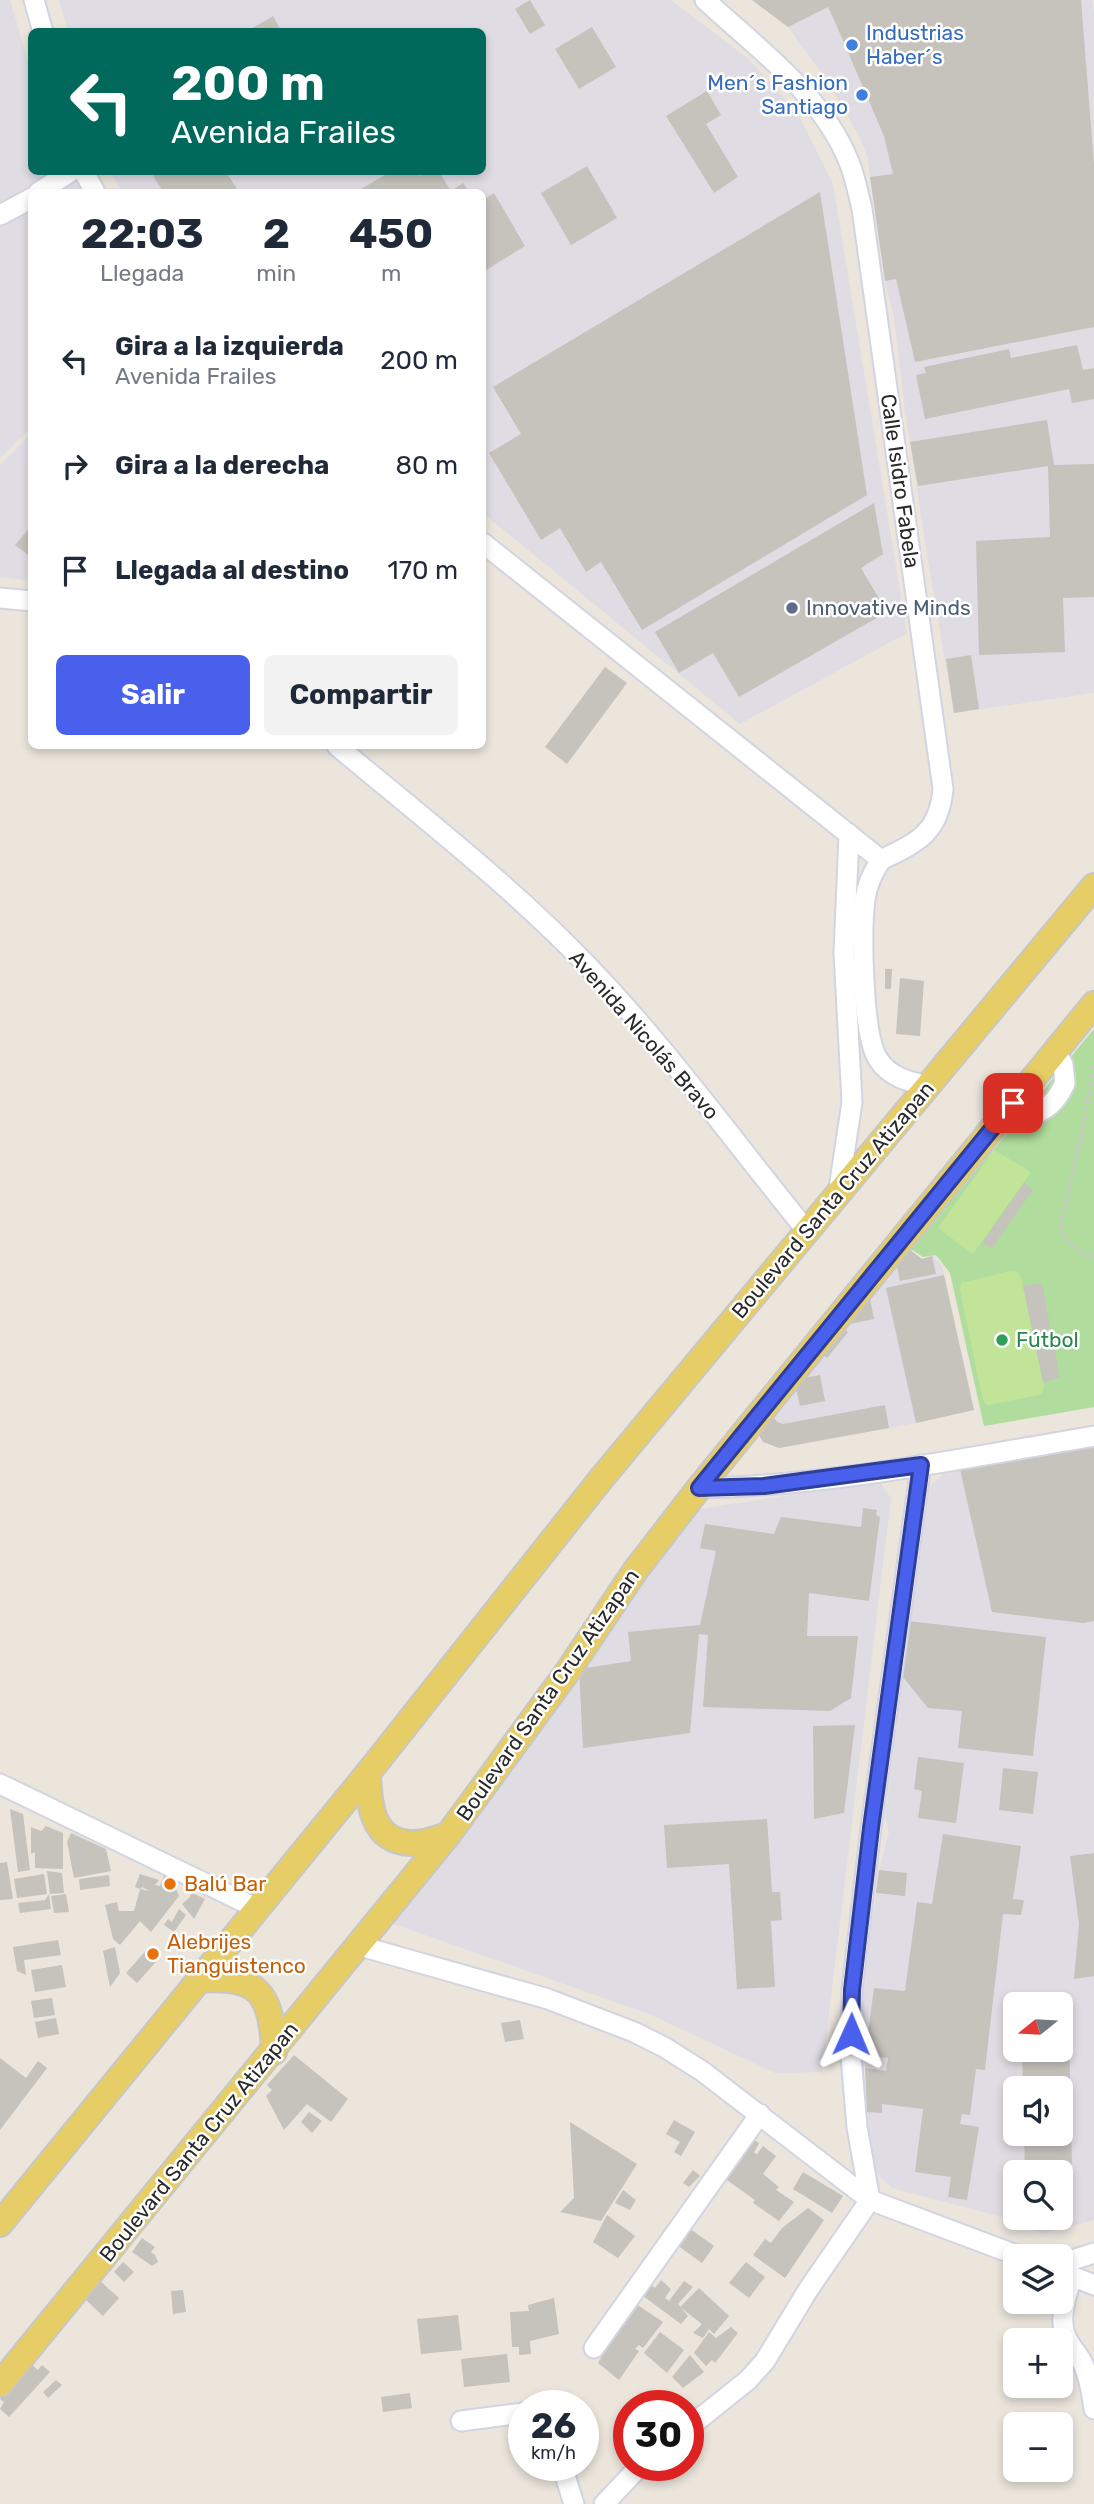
<!DOCTYPE html>
<html lang="es">
<meta charset="utf-8">
<style>
:root{--surface:#fff;--page:#f2f2f3;--text:#1f2937;--muted:#747a83;--accent:#4860ec}
body{margin:0;font-family:Rubik,sans-serif;background:var(--page);color:var(--text);height:100vh;display:flex;flex-direction:column;font-size:26px;white-space:nowrap}
*{box-sizing:border-box;margin:0}
p{font-size:23px;color:var(--muted)}
.icon{flex:none;width:38px;height:38px;fill:none;stroke:currentColor;stroke-width:2;stroke-linecap:round;stroke-linejoin:round}
.map{position:relative;flex:1;overflow:hidden}
.panel{position:absolute;left:28px;top:189px;width:458px;height:560px;display:flex;flex-direction:column;background:var(--surface);border-radius:10px;box-shadow:0 4px 10px #0003}
.panel>*{flex:none}
.guide{position:absolute;left:28px;top:28px;width:458px;height:147px;border-radius:10px;box-shadow:0 4px 10px #0003;background:#00695c;color:#fff;overflow:hidden}
.needle{width:46px;rotate:252deg}
.controls{position:absolute;left:1003px;top:1992px;display:grid;gap:14px}
.controls a{display:grid;place-items:center;width:70px;height:70px;border-radius:10px;background:var(--surface);box-shadow:0 4px 10px #0003;font-size:35px}
.speed{position:absolute;left:508px;top:2390px;display:flex;gap:14px;font-size:35px;font-weight:700;text-align:center}
.speed>*{display:grid;place-content:center;width:91px;height:91px;border-radius:50%;background:var(--surface);box-shadow:0 4px 10px #0003;line-height:1}
.speed small{font-size:18px;font-weight:400}
.speed .limit{border:10px solid #d22;background:#fff;color:#111}
.pin{position:absolute;display:grid;place-items:center;width:60px;height:60px;color:#fff;margin:-30px;border-radius:14px;box-shadow:0 4px 10px #0006}
.me{position:absolute;width:77px;margin:-38px;rotate:1deg;stroke-linejoin:round;filter:drop-shadow(0 0 5px #0008)}
.turn{display:flex;align-items:center;gap:24px;height:147px;padding:0 28px;font-size:32px}
.turn .icon{width:91px;height:91px;stroke-width:2.5}
.turn b{display:block;font-size:49px;line-height:60px}
.eta{display:flex;justify-content:space-evenly;align-items:center;height:119px;text-align:center}
.eta b{font-size:42px;font-weight:700;line-height:49px}
.button{display:flex;gap:14px;margin-top:auto;padding:14px 28px}
.button a{flex:1;height:80px;border-radius:10px;background:var(--accent);color:#fff;font-size:28px;font-weight:700;line-height:80px;text-align:center}
.button a+a{background:var(--page);color:var(--text)}
ul{padding:0;list-style:none}
li{display:flex;align-items:center;gap:21px;height:105px;padding:0 28px}
li div{flex:1}
li b{display:block;font-size:26px}
li em{font-style:normal}
.map>svg:first-child{display:block}
.industrial{fill:#dfdde3;fill-rule:evenodd}
.green{fill:#b0dd9d}
.pitch{fill:#c1e499}
.building{fill:#c6c2bc}
.lines{fill:none;stroke-linecap:round;stroke-linejoin:round}
.minor-casing{stroke:#d2d4e1;stroke-width:23}
.major-casing{stroke:#c7c7c7;stroke-width:28}
.path{stroke:#c7c7c7;stroke-width:3.5;stroke-dasharray:5 3.5;stroke-linecap:butt}
.minor{stroke:#fff;stroke-width:19}
.major{stroke:#e6cd66;stroke-width:24}
.route-casing{stroke:#2f3e99;stroke-width:18}
.route{stroke:#4860ec;stroke-width:12}
.shop-dot{fill:#3f7fe0;stroke:#fff;stroke-width:2.5}
.service-dot{fill:#5c6f8a;stroke:#fff;stroke-width:2.5}
.leisure-dot{fill:#2e9e5b;stroke:#fff;stroke-width:2.5}
.food-dot{fill:#e8710a;stroke:#fff;stroke-width:2.5}
.labels{text-anchor:middle;stroke-width:5;stroke-linejoin:round;paint-order:stroke}
.shop-label{font-size:21px;fill:#366cbe;stroke:#fff;text-anchor:start}
.street-label{font-size:21px;fill:#292929;stroke:#fff}
.service-label{font-size:21px;fill:#4e5e75;stroke:#fff;text-anchor:start}
.leisure-label{font-size:21px;fill:#27864d;stroke:#fff;text-anchor:start}
.food-label{font-size:21px;fill:#c56008;stroke:#fff;text-anchor:start}
</style>
<div class="map">
<svg width="1094" height="2504" viewBox="0 0 1094 2504">
<rect width="100%" height="100%" fill="#ebe5dc"/>
<g class="industrial">
<path d="M0,0h10l21,71 1,101h53l11,20h-64l-1,236 -31,30z"/>
<path d="M59,0h612l75,57 50,53 37,74 74,449 -167,91 -257,-211v-321h-360l-13,-20h373v-140l-415,-1z"/>
<path d="M752,0h340l2,13v680l-140,20 -26,-152 -23,-150 -11,-93 -9,-37 -18,-126 -9,-21 -29,-50 -41,-57z"/>
<path d="M31,434v147l-31,-4v-112z"/>
<path d="M903,1245l19,14 10,-3 10,9 32,145 -58,13 -137,25 -16,-6 -4,-7z"/>
<path d="M1094,1439v781l-51,14 -45,-18 -106,-28 -17,-16 -8,-60 -5,-122 17,-120 10,-38 -4,-13 40,-328 33,-31zM1015,2004h45v45h-45zM1015,2088h45v45h-45zM1015,2172h45v45h-45z"/>
<path d="M879,1481l12,17 -69,574 -47,1 -126,-59 -258,-91 302,-413z"/>
</g>
<path class="green" d="M1094,1029v378l-110,19 -34,-153 -14,-18 -13,2 -12,-8z"/>
<g class="pitch">
<path d="M994,1150l37,22 -58,82 -35,-26z"/>
<path d="M1010,1271l7,1 4,5 23,109 -2,7 -3,2 -50,10 -4,-1 -3,-7 -22,-107 1,-7z"/>
</g>
<g class="building">
<path d="M530,0l15,25 -15,9 -15,-25z"/>
<path d="M752,0h329l13,164v163l-179,35 -19,-83 -11,2 -15,-104 23,-3 -9,-38 -49,-114 -7,-15 -40,20z"/>
<path d="M273,16l9,16h-36z"/>
<path d="M592,27l24,40 -37,22 -24,-40z"/>
<path d="M707,91l14,24 -15,9 32,53 -24,16 -48,-77z"/>
<path d="M587,166l30,52 -46,27 -30,-52z"/>
<path d="M151,172h75l13,20h-76z"/>
<path d="M390,172h27l3,4 7,-4h12l12,19 12,-8 6,9h-113z"/>
<path d="M820,192l47,303 -225,135 -41,-68 -15,10 -26,-44 -19,12 -52,-87 32,-19 -28,-47z"/>
<path d="M494,193l31,53 -42,26v-72z"/>
<path d="M1077,345l6,25 11,-2v31l-22,4 -3,-14 -144,30 -9,-44 10,-2 -2,-6 85,-18 2,9z"/>
<path d="M1047,420l7,45 40,-1v133l-31,1 2,54 -86,3 -3,-114 74,-4 -2,-71 -130,20 -8,-44z"/>
<path d="M874,503l9,51 -22,14 26,44 -148,85 -26,-44 -34,20 -24,-41z"/>
<path d="M32,525v33l-17,-13z"/>
<path d="M971,655l8,54 -25,4 -8,-54z"/>
<path d="M605,667l22,16 -60,81 -22,-17z"/>
<path d="M885,969h7l-1,20h-6z"/>
<path d="M900,978l24,3 -4,55 -24,-2z"/>
<path d="M1024,1183l9,7 -41,58 -10,-5z"/>
<path d="M909,1249l13,10 10,-3 4,18 -36,7 -3,-14z"/>
<path d="M944,1275l30,135 -58,13 -30,-135z"/>
<path d="M1042,1283l18,95 -17,4 -20,-96z"/>
<path d="M869,1294l5,25 -29,6z"/>
<path d="M839,1325l9,7 -21,26 -8,-7z"/>
<path d="M820,1375l5,26 -25,5 -6,-26z"/>
<path d="M885,1405l4,23 -110,20 -16,-6 -4,-7 -1,-5 11,-19 8,11 6,2z"/>
<path d="M1094,1439v182l-11,2 -91,-11 -34,-152z"/>
<path d="M863,1508l14,2 -1,5 4,2 -11,84 -60,-8 -2,43h51l-7,62 -21,13 -127,-4 5,-72 -9,-1 -9,99 -107,15 -4,-79 52,-8 -3,-29 72,-7 16,-74 -16,-3 5,-24 69,10 7,-17 80,10z"/>
<path d="M908,1621l138,16 -13,119 -75,-8 4,-37 -34,-3 -26,-32z"/>
<path d="M855,1725l-11,88 -30,6 -1,-93z"/>
<path d="M918,1757l46,6 -8,60 -38,-5 4,-27 -8,-2z"/>
<path d="M1003,1768l35,4 -5,42 -34,-4z"/>
<path d="M10,1809l13,5 7,56 -12,2z"/>
<path d="M767,1819l5,73h8l2,28 -11,1 4,66 -38,2 -8,-125 -62,4 -3,-43z"/>
<path d="M46,1826l17,7v36l-28,-1v-16l-4,2v-27l10,4z"/>
<path d="M71,1833l35,16 5,22 -37,7 -7,-36z"/>
<path d="M943,1834l78,12 -8,53 11,1 -3,15 -18,-1 -18,156 -9,-1 -6,46 -8,-1 -2,10 19,3 -12,73 -19,-3 3,-20 -36,-5 8,-63 -41,-5v9l-15,-1 -2,-44 21,3 2,-13 -23,-2 9,-68 31,3 12,-89 15,2z"/>
<path d="M1094,1853v123l-20,3 5,-55 -9,-68z"/>
<path d="M7,1862l6,37 -13,1v-37z"/>
<path d="M879,1870l28,3 -2,23 -29,-3z"/>
<path d="M47,1871l15,2 2,20 -14,1z"/>
<path d="M165,1873l15,6 -4,10 3,7 -28,36 -11,-11 -20,24 -7,-6 -8,-34 12,-3 2,9h15l6,-22 10,2 -8,-4 -2,2 -5,-2 5,-13 19,6 -4,5 5,1z"/>
<path d="M44,1874l3,20 -30,4 -3,-19z"/>
<path d="M109,1875l1,11 -30,4 -1,-11z"/>
<path d="M192,1893l13,6 -11,20 -12,-15 7,-6z"/>
<path d="M49,1894l2,15 -31,4 -2,-10 27,-3z"/>
<path d="M66,1894l3,18 -15,1 -3,-17z"/>
<path d="M179,1909l7,6 -12,17 -10,-7 4,-6 4,3z"/>
<path d="M58,1940l3,15 -37,5 2,15 -9,-4 -4,-24z"/>
<path d="M150,1946l11,10 -24,27 -11,-10z"/>
<path d="M115,1947l5,26 -10,14 -7,-36z"/>
<path d="M62,1965l4,22 -31,5 -4,-22z"/>
<path d="M52,1998l3,17 -21,3 -3,-17z"/>
<path d="M56,2018l3,16 -21,4 -3,-16z"/>
<path d="M520,2020l4,19 -19,3 -4,-19z"/>
<path d="M1060,2034h9l4,178h-13v-40h-35l-1,-39h36v-45h-37l-1,-39h38z"/>
<path d="M294,2055l54,44 -17,23 -24,-18 -23,26 -18,-34 6,-6 -5,-5z"/>
<path d="M0,2058l26,20 12,-17 9,7 -47,62z"/>
<path d="M309,2112l13,9 -10,12 -11,-11z"/>
<path d="M674,2120l21,12 -14,24 -7,-4 6,-10 -14,-8z"/>
<path d="M570,2122l67,42 -36,57 -41,-9 14,-14z"/>
<path d="M750,2137l9,6 -5,10 3,1 6,-8 13,10 -13,18 16,13 -3,3 18,12 -15,19 -26,-18 2,-3 -31,-22z"/>
<path d="M693,2170l7,6 -11,11 -6,-4z"/>
<path d="M803,2172l40,24 -11,17 -39,-24z"/>
<path d="M623,2190l13,10 -6,10 -15,-7z"/>
<path d="M808,2208l16,12 -39,58 -32,-23 12,-16 6,4 11,-15z"/>
<path d="M607,2215l28,21 -17,22 -25,-16z"/>
<path d="M689,2228l25,18 -12,17 -25,-18z"/>
<path d="M142,2238l13,9 -4,5 4,3 3,7 -6,4 -20,-14z"/>
<path d="M123,2262l11,10 -10,10 -10,-10z"/>
<path d="M746,2262l19,15 -16,21 -20,-15z"/>
<path d="M661,2280l10,9 -6,9 4,3 15,-20 9,6 -15,17 10,12 -7,8 -42,-31 8,-11 8,6z"/>
<path d="M100,2281l19,17 -16,18 -19,-18z"/>
<path d="M699,2288l30,28 -15,18 -5,-5 -6,9 -10,-5 9,-9 -22,-17z"/>
<path d="M183,2290l3,22 -13,2 -2,-23z"/>
<path d="M554,2298l5,36 -29,7 1,13 -12,1v-8h-7l-2,-35 19,-1 -1,-6z"/>
<path d="M633,2302l30,20 -20,26 -4,-3 -4,4 4,2 -20,29 -21,-17z"/>
<path d="M458,2315l4,35 -41,4 -4,-35z"/>
<path d="M731,2327l7,6 -23,30 -3,-3 -6,6 -12,-13 15,-21 7,6z"/>
<path d="M660,2332l24,18 -17,23 -23,-20z"/>
<path d="M507,2354l3,28 -46,5 -3,-28z"/>
<path d="M690,2355l14,17 -21,16 -11,-11z"/>
<path d="M32,2365l6,5 4,-5 8,7 -41,45 -9,-8 4,-7 -4,-3z"/>
<path d="M56,2380l6,5 -14,13 -5,-6z"/>
<path d="M410,2393l2,15 -29,4 -2,-15z"/>
</g>
<g class="lines">
<g class="minor-casing">
<g id="minor">
<path d="M34,0l9,32"/>
<path d="M705,0c52,48 117,94 144,162 6,14 9,31 13,47l81,580c-4,44 -25,53 -62,71"/>
<path d="M84,172l11,20"/>
<path d="M39,192l31,-20"/>
<path d="M0,215l32,-17"/>
<path d="M483,543l398,317"/>
<path d="M0,598l32,3"/>
<path d="M337,746c85,71 174,140 251,220 78,81 147,177 219,265"/>
<path d="M881,860c-8,12 -14,24 -16,39 -4,32 -3,135 13,160 11,18 31,23 51,27"/>
<path d="M998,1121c31,-3 54,-7 67,-38l-2,-18 -7,-15"/>
<path d="M838,1195l14,-93 -8,-149 5,-119"/>
<path d="M699,1488c132,-2 265,-30 395,-52"/>
<path d="M0,1784l258,125"/>
<path d="M360,1946l188,53 86,33 30,15 38,24 168,129 149,56"/>
<path d="M870,2200l-13,-73 -6,-71 1,-66 19,-162 50,-363"/>
<path d="M1060,2264l34,-11"/>
<path d="M1062,2272l32,13"/>
<path d="M1072,2276c-5,17 -12,37 -8,55 3,12 11,19 17,29 8,15 11,33 13,49"/>
<path d="M594,2348l166,-234"/>
<path d="M461,2421l62,-8"/>
<path d="M688,2428l60,-48 17,-19 43,-71 62,-90"/>
<path d="M562,2466l12,38"/>
<path d="M604,2504l36,-38"/>
</g>
</g>
<g class="major-casing">
<g id="major">
<path d="M368,1773c1,30 3,68 43,70 12,1 26,-5 37,-8"/>
<path d="M199,1980c60,-5 73,14 75,72"/>
<path d="M0,2224l368,-451 233,-294 493,-593"/>
<path d="M0,2384l448,-549 120,-164 67,-100 64,-83 395,-484"/>
</g>
</g>
<path class="path" d="M1094,1065l-10,57 -23,101c1,21 17,26 33,35"/>
<use href="#minor" class="minor"/>
<use href="#major" class="major"/>
</g>
<g class="lines">
<g class="route-casing">
<path id="route" d="M851,2034l1,-44 19,-162 50,-363 -157,21 -65,2 314,-385"/>
</g>
<use href="#route" class="route"/>
</g>
<g class="shop-dot">
<circle cx="852" cy="45" r="7"/>
<circle cx="862" cy="95" r="7"/>
</g>
<circle class="service-dot" cx="792" cy="608" r="7"/>
<circle class="leisure-dot" cx="1002" cy="1340" r="7"/>
<g class="food-dot">
<circle cx="170" cy="1884" r="7"/>
<circle cx="153" cy="1954" r="7"/>
</g>
<g class="labels">
<g class="shop-label">
<text x="866" y="40">Industrias<tspan x="866" dy="24">Haber´s</tspan></text>
<text x="848" y="90" text-anchor="end">Men´s Fashion<tspan x="848" dy="24">Santiago</tspan></text>
</g>
<g class="street-label">
<text transform="translate(900 481) rotate(82)" y="7">Calle Isidro Fabela</text>
<text transform="translate(644 1035) rotate(49)" y="7">Avenida Nicolás Bravo</text>
<text transform="translate(833 1200) rotate(-50)" y="7">Boulevard Santa Cruz Atizapan</text>
<text transform="translate(548 1695) rotate(-55)" y="7">Boulevard Santa Cruz Atizapan</text>
<text transform="translate(199 2142) rotate(-51)" y="7">Boulevard Santa Cruz Atizapan</text>
</g>
<g class="service-label">
<text x="806" y="615">Innovative Minds</text>
</g>
<g class="leisure-label">
<text x="1016" y="1347">Fútbol</text>
</g>
<g class="food-label">
<text x="184" y="1891">Balú Bar</text>
<text x="167" y="1949">Alebrijes<tspan x="167" dy="24">Tianguistenco</tspan></text>
</g>
</g>
</svg>
<div class="controls">
<a><svg class="needle" viewBox="-14 -14 28 28"><path d="M0-13l5 13h-10z" fill="#e53935"/><path d="M0 13l5-13h-10z" fill="#747a83"/></svg></a>
<a><svg class="icon" aria-label="sound" viewBox="0 0 24 24"><path d="M4 9h4l5-4v14l-5-4H4zM17 9q2 3 0 6"/></svg></a>
<a><svg class="icon" aria-label="search" viewBox="0 0 24 24"><circle cx="10" cy="10" r="6"/><path d="M15 15l6 6"/></svg></a>
<a><svg class="icon" aria-label="layers" viewBox="0 0 24 24"><path d="M12 4l9 5-9 5-9-5zM3 14l9 5 9-5"/></svg></a>
<a>+</a>
<a>−</a>
</div>
<div class="speed"><div>26<small>km/h</small></div><div class="limit">30</div></div>
<div class="pin" style="left:1013px;top:1103px;background:#d93025"><svg class="icon" aria-label="arrive" viewBox="0 0 24 24"><path d="M6 21V4h12l-3 4 3 4H6"/></svg></div>
<svg class="me" style="left:851px;top:2034px" viewBox="-20 -20 40 40"><path d="M0-17L14 15 0 8-14 15z" fill="#4860ec" stroke="#fff" stroke-width="4"/></svg>
<div class="guide">
<div class="turn"><svg class="icon" aria-label="left" viewBox="0 0 24 24"><path d="M17 20v-9H6M10 6l-5 5 5 5"/></svg><div><b>200 m</b>Avenida Frailes</div></div>
</div>
<section class="panel">
<div class="eta">
<div><b>22:03</b><p>Llegada</p></div>
<div><b>2</b><p>min</p></div>
<div><b>450</b><p>m</p></div>
</div>
<ul>
<li><svg class="icon" aria-label="left" viewBox="0 0 24 24"><path d="M17 20v-9H6M10 6l-5 5 5 5"/></svg><div><b>Gira a la izquierda</b><p>Avenida Frailes</p></div><em>200 m</em></li>
<li><svg class="icon" aria-label="right" viewBox="0 0 24 24"><path d="M7 20v-9h11M14 6l5 5-5 5"/></svg><div><b>Gira a la derecha</b></div><em>80 m</em></li>
<li><svg class="icon" aria-label="arrive" viewBox="0 0 24 24"><path d="M6 21V4h12l-3 4 3 4H6"/></svg><div><b>Llegada al destino</b></div><em>170 m</em></li>
</ul>
<div class="button"><a>Salir</a><a>Compartir</a></div>
</section>
</div>
